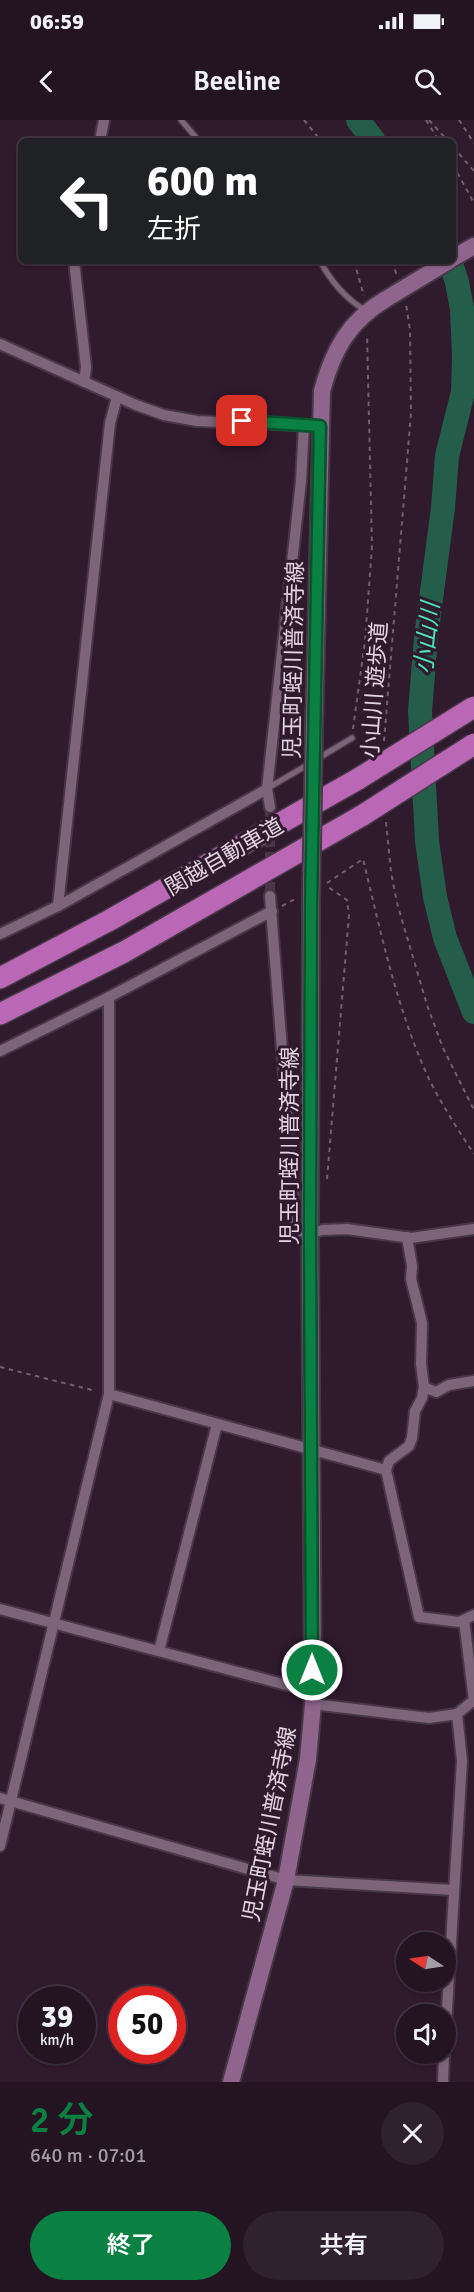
<!DOCTYPE html>
<html lang="ja">
<meta charset="utf-8">
<style>
:root{--surface:#241422;--page:#30212f;--text:#f1f3f6;--muted:#a39ea5;--line:#413340;--accent:#0b8043}
body{margin:0;font-family:Signika,"Noto Sans JP",sans-serif;background:var(--page);color:var(--text);height:100vh;display:flex;flex-direction:column;font-size:22px;white-space:nowrap}
*{box-sizing:border-box;margin:0}
p{font-size:20px;color:var(--muted)}
.icon{flex:none;width:33px;height:33px;fill:none;stroke:currentColor;stroke-width:2;stroke-linecap:round;stroke-linejoin:round}
.map{position:relative;height:1962px;overflow:hidden}
.side{display:flex;flex-direction:column;background:var(--surface);flex:1}
.side>*{flex:none}
.hud{position:absolute;left:18px;top:18px;width:438px;height:126px;border-radius:9px;box-shadow:0 2px 4px #0004,0 0 0 2px var(--line);background:#202124;color:#fff;overflow:hidden}
.needle{width:39px;rotate:282deg}
.fabs{position:absolute;left:396px;top:1812px;display:grid;gap:12px}
.fabs a{display:grid;place-items:center;width:60px;height:60px;border-radius:50%;background:var(--surface);box-shadow:0 2px 4px #0004,0 0 0 2px var(--line);font-size:30px}
.speed{position:absolute;left:18px;top:1866px;display:flex;gap:12px;font-size:30px;font-weight:700;text-align:center}
.speed>*{display:grid;place-content:center;width:78px;height:78px;border-radius:50%;background:var(--surface);box-shadow:0 2px 4px #0004,0 0 0 2px var(--line);line-height:1}
.speed small{font-size:15px;font-weight:400}
.speed .limit{border:9px solid #d22;background:#fff;color:#111}
.pin{position:absolute;display:grid;place-items:center;width:51px;height:51px;color:#fff;margin:-26px;border-radius:12px;box-shadow:0 3px 9px #0006}
.me{position:absolute;width:66px;margin:-33px;rotate:0deg;stroke-linejoin:round;filter:drop-shadow(0 0 4px #0008)}
.turn{display:flex;align-items:center;gap:21px;height:126px;padding:0 30px;font-size:27px}
.turn .icon{width:78px;height:78px;stroke-width:2.5}
.turn b{display:block;font-size:42px;line-height:51px}
.round{display:grid;place-items:center;flex:none;width:63px;height:63px;border-radius:32px;background:var(--page)}
.overview{display:flex;align-items:center;justify-content:space-between;height:102px;padding:0 30px}
h1{font-size:36px;font-weight:600;line-height:45px;color:var(--accent)}
.button{display:flex;gap:12px;margin-top:auto;padding:12px 30px}
.button a{flex:1;height:69px;border-radius:36px;background:var(--accent);color:#fff;font-size:24px;font-weight:600;line-height:69px;text-align:center}
.button a+a{background:var(--page);color:var(--text)}
.status{display:flex;justify-content:space-between;align-items:center;height:42px;padding:0 30px;background:var(--surface);direction:ltr}
.status svg{height:16px;fill:currentColor}
header{display:flex;justify-content:space-between;align-items:center;height:78px;padding:0 30px;background:var(--surface);font-size:27px;font-weight:600}
.map>svg:first-child{display:block}
.lines{fill:none;stroke-linecap:round;stroke-linejoin:round}
.river{stroke:#245e4b;stroke-width:24}
.street-tunnel{stroke:#4b3649;stroke-width:10;stroke-dasharray:10 5;stroke-linecap:butt}
.lane-casing{stroke:#483747;stroke-width:8}
.street-casing{stroke:#483747;stroke-width:14}
.secondary-casing{stroke:#483747;stroke-width:20}
.highway-casing{stroke:#483747;stroke-width:24}
.path{stroke:#735f71;stroke-width:2;stroke-dasharray:4.5 4.5;stroke-linecap:butt}
.lane{stroke:#7d647b;stroke-width:5}
.street{stroke:#7d647b;stroke-width:10}
.secondary{stroke:#8f658d;stroke-width:16}
.highway{stroke:#ba67b6;stroke-width:21}
.secondary-bridge-casing{stroke:#483747;stroke-width:20;stroke-linecap:butt}
.highway-bridge-casing{stroke:#483747;stroke-width:24;stroke-linecap:butt}
.secondary-bridge{stroke:#8f658d;stroke-width:16}
.highway-bridge{stroke:#ba67b6;stroke-width:21}
.route-casing{stroke:#07532c;stroke-width:15}
.route{stroke:#0b8043;stroke-width:10}
.labels{text-anchor:middle;stroke-width:6;stroke-linejoin:round;paint-order:stroke}
.street-label{font-size:22px;fill:#e3d4e1;stroke:#301a2e}
.water-label{font-size:24px;font-style:italic;fill:#4be4b4;stroke:#301a2e}
</style>
<div class="status"><b>06:59</b><svg viewBox="0 0 49 12"><path d="M0 12V9h3v3zM5 12V6h3v6zM10 12V3h3v9zM15 12V0h3v12zM26 1h20v11H26zM47 4h2v5h-2z"/></svg></div>
<header><svg class="icon" aria-label="back" viewBox="0 0 24 24"><path d="M15 5l-7 7 7 7"/></svg>Beeline<svg class="icon" aria-label="search" viewBox="0 0 24 24"><circle cx="10" cy="10" r="6"/><path d="M15 15l6 6"/></svg></header>
<div class="map">
<svg width="474" height="1962" viewBox="0 0 474 1962">
<rect width="100%" height="100%" fill="#301a2e"/>
<g class="lines">
<g class="river">
<path d="M358,0l16,21"/>
<path d="M450,141l7,21 5,27 2,46 -1,37 -16,64 -4,52 -17,129 -6,74 7,130 8,56 10,41 29,74"/>
</g>
<path class="street-tunnel" d="M270,687v89"/>
<g class="lane-casing">
<g id="lane">
<path d="M181,0l18,21"/>
<path d="M320,141c10,19 26,38 45,49"/>
<path d="M317,639l35,-21"/>
<path d="M268,668l41,-24"/>
</g>
</g>
<g class="street-casing">
<g id="street">
<path d="M100,21l4,-21"/>
<path d="M74,141l12,106 -2,15"/>
<path d="M0,224l136,61 28,10 33,6 122,5"/>
<path d="M270,687l-3,-18 34,-308 3,-56"/>
<path d="M270,776l26,334 14,3 13,-3 24,-1 64,9 63,-9"/>
<path d="M58,786l52,-483 7,-26"/>
<path d="M0,814l62,-30 205,-115"/>
<path d="M0,931l109,-54 163,-86"/>
<path d="M424,1267l12,5 13,-7 25,-4"/>
<path d="M109,1274l277,76 33,147 40,5 15,-7"/>
<path d="M386,1350l3,-9 20,-15 3,-8 3,-27 7,-13 2,-11 -3,-23 1,-41 -11,-44 1,-13 -5,-29"/>
<path d="M0,1489l313,83"/>
<path d="M464,1500l10,81"/>
<path d="M159,1531l58,-227"/>
<path d="M313,1584l116,14 28,-4 17,-14"/>
<path d="M0,1678l286,82 167,10"/>
<path d="M0,1726l109,-452v-397"/>
<path d="M446,1906l16,-265 -5,-47"/>
<path d="M443,1962l1,-28"/>
</g>
</g>
<g class="secondary-casing">
<g id="secondary">
<path d="M453,138l21,-12"/>
<path d="M314,609l8,-338c11,-41 27,-70 64,-92"/>
<path d="M231,1962l55,-202 22,-121 5,-55 -3,-471 1,-328"/>
</g>
</g>
<g class="highway-casing">
<g id="highway">
<path d="M0,858l110,-58 248,-141"/>
<path d="M0,894l124,-62 239,-137"/>
</g>
</g>
<g class="path">
<path d="M304,0l17,21"/>
<path d="M426,0l13,21"/>
<path d="M429,0l19,21"/>
<path d="M459,0l15,23"/>
<path d="M453,27l21,24"/>
<path d="M453,45l21,38"/>
<path d="M354,141l10,35"/>
<path d="M392,141l5,15"/>
<path d="M353,609l12,-88 7,-94 -5,-213"/>
<path d="M384,621l27,-328 -1,-83 -4,-26"/>
<path d="M386,702l5,50 6,31 30,102 16,43 31,62"/>
<path d="M327,763l36,-24c18,74 34,151 66,220 13,26 29,51 45,75"/>
<path d="M282,786l13,-7"/>
<path d="M327,1059l22,-264 -2,-15 -19,-13"/>
<path d="M0,1247l96,24"/>
</g>
<use href="#lane" class="lane"/>
<use href="#street" class="street"/>
<use href="#secondary" class="secondary"/>
<use href="#highway" class="highway"/>
<g class="secondary-bridge-casing">
<g id="secondary-bridge">
<path d="M386,179l63,-38"/>
<path d="M311,785l3,-176"/>
</g>
</g>
<g class="highway-bridge-casing">
<g id="highway-bridge">
<path d="M358,659l116,-72"/>
<path d="M363,695l111,-71"/>
</g>
</g>
<use href="#secondary-bridge" class="secondary-bridge"/>
<use href="#highway-bridge" class="highway-bridge"/>
</g>
<g class="lines">
<g class="route-casing">
<path id="route" d="M242,301l78,5 -9,479 -1,328 2,437"/>
</g>
<use href="#route" class="route"/>
</g>
<g class="labels">
<g class="street-label">
<text transform="translate(293 540) rotate(-89)" y="8">児玉町蛭川普済寺線</text>
<text transform="translate(374 570) rotate(-86)" y="8">小山川 遊歩道</text>
<text transform="translate(224 736) rotate(-30)" y="8">関越自動車道</text>
<text transform="translate(289 1026) rotate(-90)" y="8">児玉町蛭川普済寺線</text>
<text transform="translate(269 1704) rotate(-79)" y="8">児玉町蛭川普済寺線</text>
</g>
<g class="water-label">
<text transform="translate(427 518) rotate(-84)" y="8">小山川</text>
</g>
</g>
</svg>
<div class="fabs">
<a><svg class="needle" viewBox="-14 -14 28 28"><path d="M0-13l5 13h-10z" fill="#e53935"/><path d="M0 13l5-13h-10z" fill="#a39ea5"/></svg></a>
<a><svg class="icon" aria-label="sound" viewBox="0 0 24 24"><path d="M4 9h4l5-4v14l-5-4H4zM17 9q2 3 0 6"/></svg></a>
</div>
<div class="speed"><div>39<small>km/h</small></div><div class="limit">50</div></div>
<div class="pin" style="left:242px;top:301px;background:#d93025"><svg class="icon" aria-label="arrive" viewBox="0 0 24 24"><path d="M6 21V4h12l-3 4 3 4H6"/></svg></div>
<svg class="me" style="left:312px;top:1550px" viewBox="-20 -20 40 40"><circle r="17" fill="#0b8043" stroke="#fff" stroke-width="3"/><path d="M0-11L8 9 0 5-8 9z" fill="#fff"/></svg>
<div class="hud">
<div class="turn"><svg class="icon" aria-label="left" viewBox="0 0 24 24"><path d="M17 20v-9H6M10 6l-5 5 5 5"/></svg><div><b>600 m</b>左折</div></div>
</div>
</div>
<section class="side">
<div class="overview"><div><h1>2 分</h1><p>640 m · 07:01</p></div><a class="round"><svg class="icon" aria-label="close" viewBox="0 0 24 24"><path d="M6 6l12 12M18 6L6 18"/></svg></a></div>
<div class="button"><a>終了</a><a>共有</a></div>
</section>
